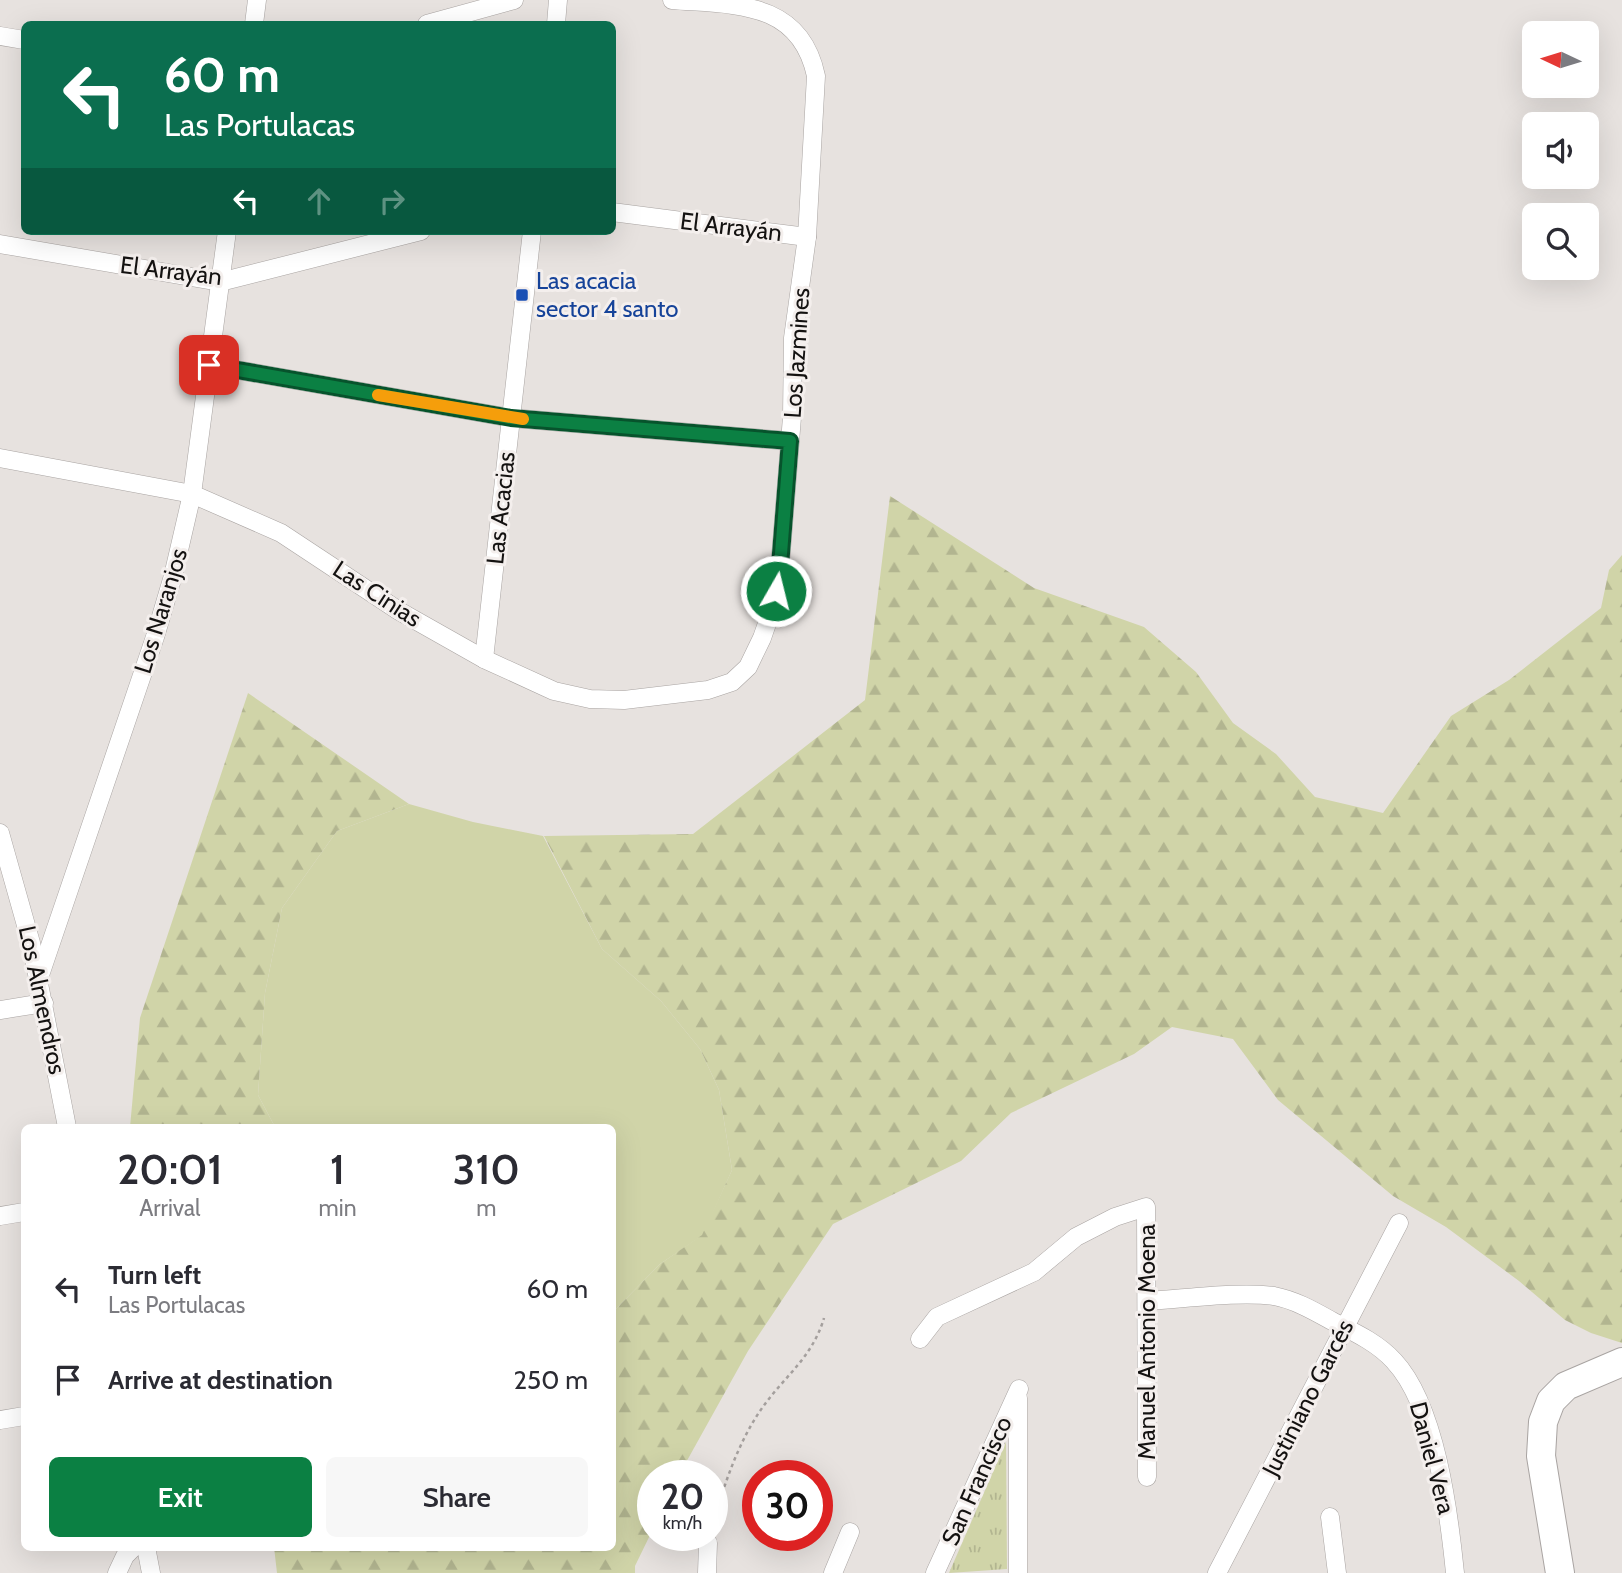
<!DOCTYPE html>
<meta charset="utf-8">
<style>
:root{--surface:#fff;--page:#f7f7f7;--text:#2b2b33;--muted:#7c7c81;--accent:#0b8043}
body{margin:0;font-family:Cabin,sans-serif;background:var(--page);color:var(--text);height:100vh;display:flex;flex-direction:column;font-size:26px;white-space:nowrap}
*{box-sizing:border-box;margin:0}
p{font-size:23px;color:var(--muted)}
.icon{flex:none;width:38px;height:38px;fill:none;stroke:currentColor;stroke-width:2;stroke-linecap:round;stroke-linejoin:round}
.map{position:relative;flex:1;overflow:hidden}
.sheet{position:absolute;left:21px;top:1124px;width:595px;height:427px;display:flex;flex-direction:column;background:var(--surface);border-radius:10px;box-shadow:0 7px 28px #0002}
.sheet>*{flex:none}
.guide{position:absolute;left:21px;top:21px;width:595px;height:214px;border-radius:10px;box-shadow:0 7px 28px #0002;background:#0b6e4f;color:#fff;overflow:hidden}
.needle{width:46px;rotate:274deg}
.fabs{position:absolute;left:1522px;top:21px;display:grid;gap:14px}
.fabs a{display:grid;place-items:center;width:77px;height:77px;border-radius:10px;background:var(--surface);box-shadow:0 7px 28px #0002;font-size:35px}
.speed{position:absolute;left:637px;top:1460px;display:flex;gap:14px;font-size:35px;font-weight:700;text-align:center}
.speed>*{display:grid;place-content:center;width:91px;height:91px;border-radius:50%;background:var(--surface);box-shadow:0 7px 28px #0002;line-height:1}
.speed small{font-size:18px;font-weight:400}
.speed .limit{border:10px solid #d22;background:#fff;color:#111}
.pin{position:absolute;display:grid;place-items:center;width:60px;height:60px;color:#fff;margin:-30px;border-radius:14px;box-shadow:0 4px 10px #0006}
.me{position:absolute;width:77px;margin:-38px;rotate:8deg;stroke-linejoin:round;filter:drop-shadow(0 0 5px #0008)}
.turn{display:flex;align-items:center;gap:24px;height:147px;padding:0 28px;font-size:32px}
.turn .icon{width:91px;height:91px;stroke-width:2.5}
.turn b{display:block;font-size:49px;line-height:60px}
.lanes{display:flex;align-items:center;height:66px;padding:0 28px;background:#0003;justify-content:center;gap:35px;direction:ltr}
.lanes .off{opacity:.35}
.eta{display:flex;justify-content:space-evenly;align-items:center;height:119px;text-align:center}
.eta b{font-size:42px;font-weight:600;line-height:49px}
.cta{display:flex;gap:14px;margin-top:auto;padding:14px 28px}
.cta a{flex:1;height:80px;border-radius:10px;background:var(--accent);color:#fff;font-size:28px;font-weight:600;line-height:80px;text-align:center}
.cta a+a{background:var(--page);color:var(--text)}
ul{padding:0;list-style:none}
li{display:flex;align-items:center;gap:21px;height:91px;padding:0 28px}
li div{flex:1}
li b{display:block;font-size:26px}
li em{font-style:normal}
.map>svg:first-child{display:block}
.grass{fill:#d0d4a8}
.forest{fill:url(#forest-firs)}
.park{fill:url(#park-tufts)}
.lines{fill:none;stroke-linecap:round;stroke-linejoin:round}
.minor-casing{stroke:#a9a4a2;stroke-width:19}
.primary-casing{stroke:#a9a4a2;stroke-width:30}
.path{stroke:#a49f9d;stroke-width:2.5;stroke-dasharray:3.5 3.5;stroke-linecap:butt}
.minor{stroke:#fff;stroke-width:18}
.primary{stroke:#fff;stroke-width:28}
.route-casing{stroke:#07532c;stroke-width:18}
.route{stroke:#0b8043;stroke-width:12}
.slow{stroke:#f59e0b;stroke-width:12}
.transit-dot{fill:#1a4fb4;stroke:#f4efed;stroke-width:2.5}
.labels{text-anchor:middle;stroke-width:6;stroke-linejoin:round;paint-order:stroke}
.street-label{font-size:24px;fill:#141211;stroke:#f4efed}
.transit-label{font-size:24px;fill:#164399;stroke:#f4efed;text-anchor:start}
</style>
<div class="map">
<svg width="1622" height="1573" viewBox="0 0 1622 1573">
<defs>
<pattern id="forest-firs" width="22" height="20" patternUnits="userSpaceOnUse" patternTransform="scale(1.75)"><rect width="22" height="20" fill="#d0d4a8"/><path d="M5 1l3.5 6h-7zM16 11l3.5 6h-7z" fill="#b2b590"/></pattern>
<pattern id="park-tufts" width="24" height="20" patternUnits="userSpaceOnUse" patternTransform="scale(1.75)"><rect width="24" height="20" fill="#d0d4a8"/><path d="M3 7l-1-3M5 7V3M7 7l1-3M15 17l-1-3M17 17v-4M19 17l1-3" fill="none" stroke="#b2b590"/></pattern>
</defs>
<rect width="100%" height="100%" fill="#e7e2df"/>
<path class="grass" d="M409,804l64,18 70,14 59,113 59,52 39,48 19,41 13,80 -29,65 -43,29 -47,48 -1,-185h-337l-17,-32 7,-102 17,-85 55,-77z"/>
<g class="forest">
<path d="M890,496l144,92 110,39 52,45 37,51 43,31 39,43 68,16 68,-97 58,-36 92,-72 8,-38 13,-15v788l-31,-10 -26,-13 -46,-39 -73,-54 -53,-31 -115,-96 -45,-61 -61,-12 -38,27 -123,59 -50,48 -128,63 -85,127 -69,124h-26v54l-18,37v7h-358l-3,-26h338l1,-235 47,-48 42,-29 30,-65 -13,-80 -19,-41 -39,-48 -59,-52 -58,-113 149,-2 172,-134z"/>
<path d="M248,693l161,111 -72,27 -55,77 -17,85 -7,102 17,32h-145l10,-109z"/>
</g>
<path class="park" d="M1006,1442l1,127 -58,4z"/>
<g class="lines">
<g class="minor-casing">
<g id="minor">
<path d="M254,24l3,-24"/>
<path d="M427,24l87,-24"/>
<path d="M556,24l2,-24"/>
<path d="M0,36l24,4"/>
<path d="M612,212l195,25"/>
<path d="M0,244l220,38 201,-51"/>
<path d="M209,365l302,53 279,23"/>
<path d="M0,458l192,36 89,39 118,78 85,48 70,32 36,8 34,1 84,-10 24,-8 16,-15 14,-29 8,-23 10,-49 12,-149 1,-79 14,-101 9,-161c-16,-76 -82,-71 -144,-76"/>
<path d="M484,659l48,-428"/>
<path d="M0,833l31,110 36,184"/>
<path d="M39,978l116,-341 18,-61 19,-82 35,-263"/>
<path d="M0,1010l44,-7"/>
<path d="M0,1216l24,-4"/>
<path d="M1147,1301c37,-2 92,-10 127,-5 21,4 40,15 58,25 22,11 46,22 62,40 42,45 55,152 61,212"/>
<path d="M920,1339l17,-22 97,-45 42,-35 39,-20 31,-10 1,270"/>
<path d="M0,1420l24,-4"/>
<path d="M1330,1517l7,56"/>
<path d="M146,1547l5,26"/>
<path d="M117,1573l8,-17 9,-9"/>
<path d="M707,1573l1,-30"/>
<path d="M833,1573l17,-41"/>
<path d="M935,1573l84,-184"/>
<path d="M1018,1573v-175"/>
<path d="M1217,1573l182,-350"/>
</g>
</g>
<g class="primary-casing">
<path id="primary" d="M1560,1573l-19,-117 2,-34 8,-21 15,-15 56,-24"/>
</g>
<path class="path" d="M712,1527c11,-39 25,-82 48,-116 22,-33 52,-52 64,-93"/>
<use href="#minor" class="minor"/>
<use href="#primary" class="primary"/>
</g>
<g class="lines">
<g class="route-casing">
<path id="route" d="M209,365l302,53 279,23 -10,125 -4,25"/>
</g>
<use href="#route" class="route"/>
<path class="slow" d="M378,395l145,24"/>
</g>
<rect class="transit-dot" x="515" y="288" width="14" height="14" rx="3.5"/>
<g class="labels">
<g class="street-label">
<text transform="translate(731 227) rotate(7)" y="8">El Arrayán</text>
<text transform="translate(171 271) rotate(7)" y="8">El Arrayán</text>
<text transform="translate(797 353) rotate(-86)" y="8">Los Jazmines</text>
<text transform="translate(501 508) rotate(-84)" y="8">Las Acacias</text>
<text transform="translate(377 594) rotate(33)" y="8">Las Cinias</text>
<text transform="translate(161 611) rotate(-73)" y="8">Los Naranjos</text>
<text transform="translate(42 1000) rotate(78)" y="8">Los Almendros</text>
<text transform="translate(1147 1342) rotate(-90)" y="8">Manuel Antonio Moena</text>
<text transform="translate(1308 1398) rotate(-63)" y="8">Justiniano Garcés</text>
<text transform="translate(1432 1458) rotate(75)" y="8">Daniel Vera</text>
<text transform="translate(977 1481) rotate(-66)" y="8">San Francisco</text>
</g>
<g class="transit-label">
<text x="536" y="289">Las acacia<tspan x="536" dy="28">sector 4 santo</tspan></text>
</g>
</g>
</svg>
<div class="fabs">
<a><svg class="needle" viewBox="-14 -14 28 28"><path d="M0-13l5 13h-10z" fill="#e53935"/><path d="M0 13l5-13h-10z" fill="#7c7c81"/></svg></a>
<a><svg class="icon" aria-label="sound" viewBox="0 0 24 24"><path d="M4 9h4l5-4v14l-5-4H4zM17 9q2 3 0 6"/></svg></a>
<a><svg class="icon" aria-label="search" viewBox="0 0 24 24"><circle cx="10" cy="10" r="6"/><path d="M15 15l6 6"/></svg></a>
</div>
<div class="speed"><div>20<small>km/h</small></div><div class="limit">30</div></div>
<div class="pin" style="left:209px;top:365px;background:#d93025"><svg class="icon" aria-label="arrive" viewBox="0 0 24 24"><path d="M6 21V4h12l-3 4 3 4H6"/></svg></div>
<svg class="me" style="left:776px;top:591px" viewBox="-20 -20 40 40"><circle r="17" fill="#0b8043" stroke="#fff" stroke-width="3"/><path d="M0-11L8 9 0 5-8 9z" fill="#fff"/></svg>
<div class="guide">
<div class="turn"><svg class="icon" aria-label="left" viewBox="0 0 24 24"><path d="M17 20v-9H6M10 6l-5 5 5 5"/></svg><div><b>60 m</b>Las Portulacas</div></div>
<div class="lanes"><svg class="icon" aria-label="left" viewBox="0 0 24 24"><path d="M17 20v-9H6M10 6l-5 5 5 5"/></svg><svg class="icon off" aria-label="ahead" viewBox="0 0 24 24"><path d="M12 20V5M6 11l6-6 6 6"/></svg><svg class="icon off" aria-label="right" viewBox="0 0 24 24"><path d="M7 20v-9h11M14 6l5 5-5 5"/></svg></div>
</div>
<section class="sheet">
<div class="eta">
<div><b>20:01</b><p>Arrival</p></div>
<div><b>1</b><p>min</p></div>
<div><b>310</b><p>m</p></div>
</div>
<ul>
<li><svg class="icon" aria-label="left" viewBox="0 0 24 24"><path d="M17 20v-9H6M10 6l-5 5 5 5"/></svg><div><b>Turn left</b><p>Las Portulacas</p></div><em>60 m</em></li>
<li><svg class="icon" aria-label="arrive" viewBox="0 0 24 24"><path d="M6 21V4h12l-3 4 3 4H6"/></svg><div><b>Arrive at destination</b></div><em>250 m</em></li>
</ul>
<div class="cta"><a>Exit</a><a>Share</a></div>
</section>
</div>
